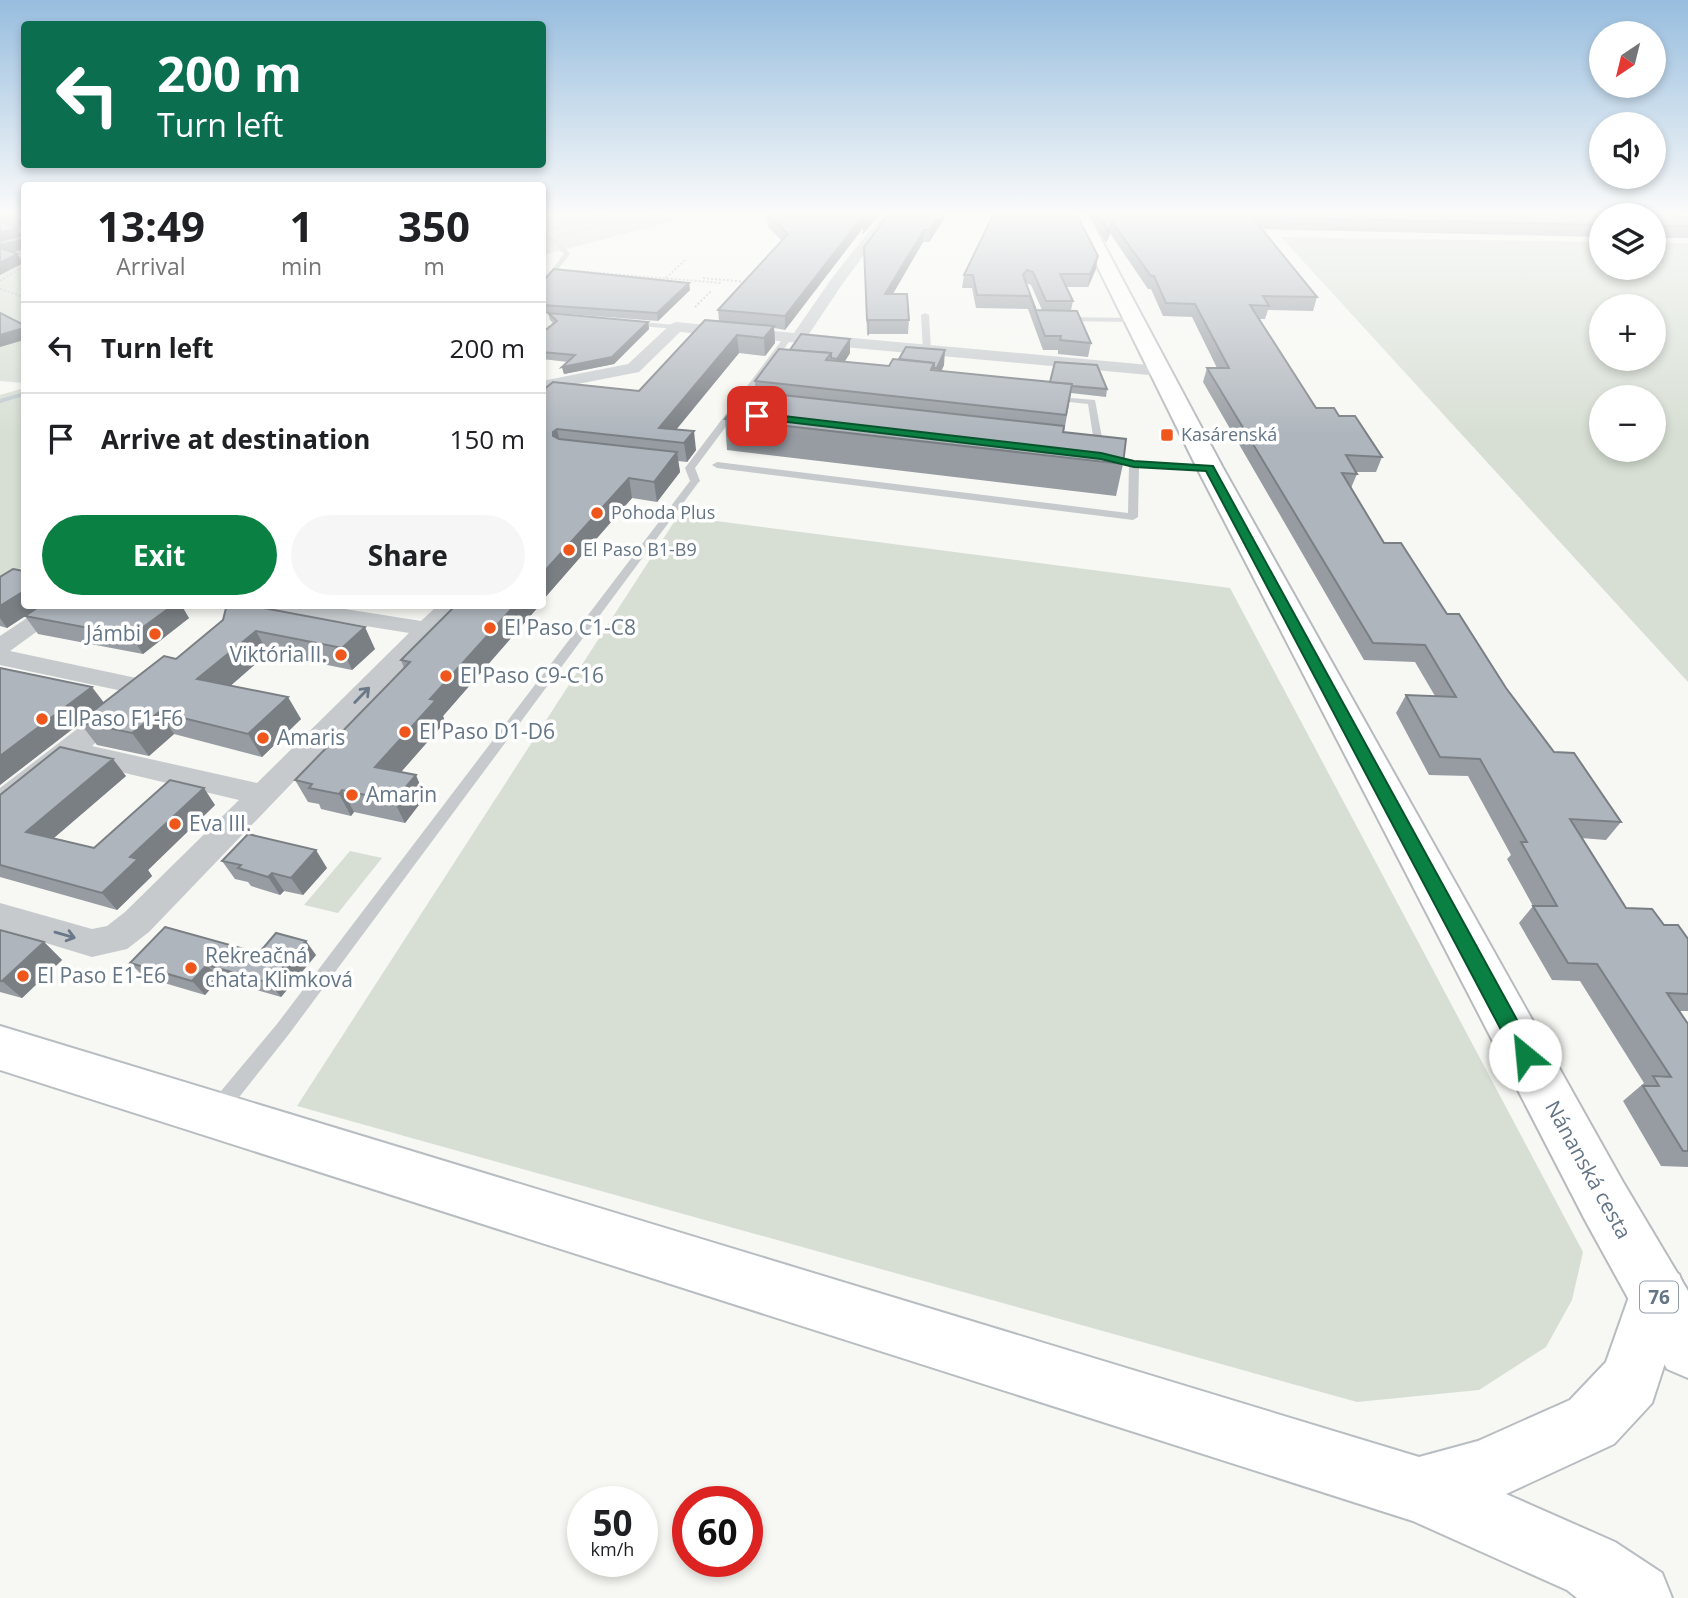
<!DOCTYPE html>
<meta charset="utf-8">
<style>
:root{--surface:#fff;--page:#f6f6f6;--text:#202124;--muted:#757577;--line:#e0e0e0;--accent:#0b8043}
body{margin:0;font-family:"Open Sans",sans-serif;background:var(--page);color:var(--text);height:100vh;display:flex;flex-direction:column;font-size:26px;white-space:nowrap}
*{box-sizing:border-box;margin:0}
p{font-size:23px;color:var(--muted)}
.icon{flex:none;width:38px;height:38px;fill:none;stroke:currentColor;stroke-width:2;stroke-linecap:round;stroke-linejoin:round}
.map{position:relative;flex:1;overflow:hidden}
.details{position:absolute;left:21px;top:182px;width:525px;height:427px;display:flex;flex-direction:column;background:var(--surface);border-radius:7px;box-shadow:0 4px 10px #0003}
.details>*{flex:none}
.top-card{position:absolute;left:21px;top:21px;width:525px;height:147px;border-radius:7px;box-shadow:0 4px 10px #0003;background:#0b6e4f;color:#fff;overflow:hidden}
.needle{width:46px;rotate:215deg}
.fabs{position:absolute;left:1589px;top:21px;display:grid;gap:14px}
.fabs a{display:grid;place-items:center;width:77px;height:77px;border-radius:50%;background:var(--surface);box-shadow:0 4px 10px #0003;font-size:35px}
.speed{position:absolute;left:567px;top:1486px;display:flex;gap:14px;font-size:35px;font-weight:700;text-align:center}
.speed>*{display:grid;place-content:center;width:91px;height:91px;border-radius:50%;background:var(--surface);box-shadow:0 4px 10px #0003;line-height:1}
.speed small{font-size:18px;font-weight:400}
.speed .limit{border:10px solid #d22;background:#fff;color:#111}
.pin{position:absolute;display:grid;place-items:center;width:60px;height:60px;color:#fff;margin:-30px;border-radius:14px;box-shadow:0 4px 10px #0006}
.me{position:absolute;width:77px;margin:-38px;rotate:332deg;stroke-linejoin:round;filter:drop-shadow(0 0 5px #0008)}
.turn{display:flex;align-items:center;gap:24px;height:147px;padding:0 21px;font-size:32px}
.turn .icon{width:91px;height:91px;stroke-width:2.5}
.turn b{display:block;font-size:49px;line-height:60px}
.eta{display:flex;justify-content:space-evenly;align-items:center;height:119px;text-align:center}
.eta b{font-size:42px;font-weight:700;line-height:49px}
.button{display:flex;gap:14px;margin-top:auto;padding:14px 21px}
.button a{flex:1;height:80px;border-radius:42px;background:var(--accent);color:#fff;font-size:28px;font-weight:700;line-height:80px;text-align:center}
.button a+a{background:var(--page);color:var(--text)}
ul{padding:0;list-style:none}
li{display:flex;align-items:center;gap:21px;height:91px;padding:0 21px;border-top:2px solid var(--line)}
li div{flex:1}
li b{display:block;font-size:26px}
li em{font-style:normal}
.map>svg:first-child{display:block}
.green{fill:#d7dfd4;fill-rule:evenodd}
.lines{fill:none;stroke-linecap:round;stroke-linejoin:round}
.stream{fill:#bfcacf;fill-rule:evenodd}
.secondary-casing{stroke:#b8bdc2;stroke-width:4}
.primary-casing{stroke:#b7bbbf;stroke-width:4}
.path-far1{stroke:#c0c2c4;stroke-width:2;stroke-dasharray:2 2;stroke-linecap:butt}
.path{stroke:#c0c2c4;stroke-width:2.5;stroke-dasharray:2 2;stroke-linecap:butt}
.lane{fill:#c6cacd;fill-rule:evenodd}
.street{fill:#c6cacd;fill-rule:evenodd}
.secondary{fill:#fff;fill-rule:evenodd}
.primary{fill:#fff;fill-rule:evenodd}
.wall{fill:#969ca2;fill-rule:evenodd}
.shaded-wall{fill:#7a7f84}
.building{fill:#aeb5bc;stroke:#7a7f84;stroke-width:2}
.oneway{stroke:#69798a}
.route{fill:#0b8043;stroke:#07532c;stroke-width:2}
.poi-dot{fill:#ef561b;stroke:#fff;stroke-width:2.5}
.labels{text-anchor:middle;stroke-width:7;stroke-linejoin:round;paint-order:stroke}
.far-poi-label{font-size:18px;fill:#647586;stroke:#fff;text-anchor:start}
.shield{fill:#fff;stroke:#929eaa;stroke-width:2}
.shield-label{font-size:19px;font-weight:bold;fill:#647586}
.poi-label{font-size:21px;fill:#647586;stroke:#fff;text-anchor:start}
.street-label{font-size:21px;fill:#647586;stroke:#fff}
</style>
<div class="map">
<svg width="1688" height="1598" viewBox="0 0 1688 1598">
<rect width="100%" height="100%" fill="#f7f7f3"/>
<g class="green">
<path d="M0,211h24v172l-24,-2z"/>
<path d="M542,211h170l-169,44z"/>
<path d="M1281,237l320,5v26h53v-25h34v439zM1654,306v53h-53v-53zM1654,397v53h-53v-53z"/>
<path d="M24,388v178l-24,15v-186z"/>
<path d="M678,516l552,72 353,664 -11,48 -26,47 -67,43 -122,12 -1060,-296z"/>
<path d="M350,851l32,7 -44,55 -34,-8z"/>
</g>
<g class="lines">
<g class="stream">
<path d="M679,211h9l-82,13 -64,18v-2l64,-18z"/>
<path d="M24,392v4l-24,7v-4z"/>
</g>
<g class="secondary-casing">
<path id="secondary" d="M0,1026l1419,431 59,-16 92,-41 36,-38 31,-88 21,-8 21,8 8,21 -35,108 -38,41 -108,50 109,48 47,31 10,25h-95l-10,-8 -154,-69 -1413,-451z"/>
</g>
<g class="primary-casing">
<path id="primary" d="M1070,211h16l137,257 400,714 65,109v87l-21,-9 -82,-149 -388,-752z"/>
</g>
<g class="path-far1">
<path d="M575,271l147,12"/>
<path d="M666,278l20,-19"/>
<path d="M703,278l44,4"/>
<path d="M0,281l24,-15"/>
<path d="M0,289l24,8"/>
<path d="M695,307l17,-17"/>
<path d="M553,323l16,-13"/>
</g>
<path class="path" d="M542,332l13,-10"/>
<g class="lane">
<path d="M606,211h9l-72,22 16,9 11,12 -28,35v-7l22,-28 -9,-10 -13,-6v-8z"/>
<path d="M0,221l24,10v4l-24,-10z"/>
<path d="M925,313l4,2 2,35 -4,2 -4,-2 -2,-35z"/>
<path d="M1064,317l69,1 4,2 -4,2 -72,-1z"/>
<path d="M631,321l45,4 4,2 -4,2 -48,-4z"/>
<path d="M785,336l7,2 -97,130 5,13 -2,2 -409,551 -64,81 -7,3 -7,-3 -2,-6 2,-6 66,-79 413,-543 -5,-13z"/>
<path d="M1048,396l47,4 10,54 29,7 76,4 5,3 -5,3 -71,-4 -1,50 -5,3 -416,-52 -5,-3 5,-3 411,51 1,-47 -26,-7 -7,-4 -8,-51 -37,-4h-3z"/>
</g>
<g class="street">
<path d="M885,211h12l-54,72 -34,51 351,32 8,5 -8,5 -480,-44 -41,40 -97,19v-10l86,-17 43,-40 5,-2 118,11 38,-55z"/>
<path d="M45,606h27l-62,45 145,31 4,6 -4,6 -9,2 -146,-31v-29z"/>
<path d="M273,606h53l95,15 16,-15h25l-313,326 -22,17 -35,8 -92,-28v-26l92,26 15,-3 18,-14 114,-112 -165,-39 -63,51 -11,3v-27l111,-85 10,-3 10,3 3,6 -42,37 165,37 152,-150 -124,-20 -8,-2z"/>
</g>
<use href="#secondary" class="secondary"/>
<use href="#primary" class="primary"/>
</g>
<g class="wall">
<path d="M0,211h24v38l-11,3 4,2 6,9 -23,12v-54l21,15 1,-7 -22,-9z"/>
<path d="M883,211l-20,23v-6l-78,102 -11,-2 1,15 -10,13 -26,-3 -63,76 20,21 -9,12 -9,-1 2,11 -23,30 -25,-4 -90,103v-210h97l80,-70 -1,-11 64,-69 -14,-14 -1,-12z"/>
<path d="M949,211l-20,31h-6l-30,52 16,26 -1,14h-39l-1,2 -1,-2 -3,-87z"/>
<path d="M995,211l101,58 -8,18h-22l7,14 -2,9 20,33 -3,14 -30,-3v-4h-15l-15,-41 -52,-1 -4,-20h-10l2,-13zM1026,283l5,2 11,25h-6z"/>
<path d="M1087,211h26l1,2h2l-1,-2h556l17,8v19h-34v-23h-53v22l-340,-8 56,68 -4,14 -45,-1 -3,9h-6l57,89 23,8 43,41 -6,15h-20l1,2 -6,14 33,55 63,71 59,74 48,64 67,70 -15,18 -25,-2 45,70 38,17 24,14v72h-9l9,13v143l-27,-1 -38,-65 21,-18 -64,-102 -28,-1 -33,-57 14,-17 -26,-47 4,-4 -43,-79 -39,-1 -33,-62 10,-18 29,1 -20,-34 -51,-2 -161,-278 4,-14h10l-25,-51 -29,-1 -12,-27h-3l-38,-56 -4,10z"/>
<path d="M542,282l147,1 1,7 -32,31 -116,-9z"/>
<path d="M548,313l100,9 1,7 -35,35 -50,10 -2,-7 6,-5 -26,-3v-26l12,-9 -4,-4z"/>
<path d="M850,339v14l-6,9 45,4 55,-1 -3,6 166,18 -1,8 -35,-4 -7,39 59,32 -7,32 -389,-46 -2,-31 30,-27v-11l35,-31z"/>
<path d="M0,577l24,29 165,12 -46,36 -105,-20 -13,-18 1,-1 -19,13 -7,-2z"/>
<path d="M455,606h84l-96,110 2,6 -44,50 24,25 -20,26 -51,-11 -3,4 -30,-7 -2,-5 -11,-2 -13,-22 109,-112 -3,-8z"/>
<path d="M223,620l152,29 -23,21 -84,-17 -38,33 71,33 -39,38 -88,-23 -25,22 -52,-11 -17,-22 -80,62v-117l104,35 72,-44z"/>
<path d="M126,776l-72,62 40,10 121,-43 -67,65 4,6 -35,34 -117,-33v-82z"/>
<path d="M222,861l105,7 -24,27 -19,-4 -4,4 -29,-9 -3,-4 -13,-3z"/>
<path d="M0,930l44,12 18,18 -40,38 -22,-6z"/>
<path d="M259,953l57,2 -35,42 -62,-18 -14,16 -61,-18 -14,-14z"/>
</g>
<g class="shaded-wall">
<path d="M873,211h10l-20,23v-12z"/>
<path d="M942,211h7l-20,31 1,-12z"/>
<path d="M863,216v12l-78,102v-14z"/>
<path d="M1112,222l-2,11 -4,10 2,-12z"/>
<path d="M17,228l5,9 -22,5v-10z"/>
<path d="M924,230l-1,12 -38,65v-13z"/>
<path d="M24,239v10l-23,7 -1,-11z"/>
<path d="M17,254l6,9 -23,12v-12z"/>
<path d="M1098,256l-2,13 -8,18 2,-13z"/>
<path d="M689,283l1,7 -32,31 -1,-8z"/>
<path d="M869,320v14l-1,2v-14z"/>
<path d="M648,322l1,7 -35,35 -50,10 -2,-7z"/>
<path d="M774,326l1,17 -10,13 -1,-18z"/>
<path d="M24,328v12l-24,7v-12z"/>
<path d="M737,335l2,18 -72,88 -8,-13z"/>
<path d="M850,339v14l-13,21v-15z"/>
<path d="M945,350l-1,15 -8,18 1,-15z"/>
<path d="M557,429l4,19 -4,3 -4,-19z"/>
<path d="M694,431l2,19 -9,12 -3,-19z"/>
<path d="M677,452l3,20 -23,30 -3,-20z"/>
<path d="M629,478l3,20 -90,103v-27z"/>
<path d="M24,591v15h17l-34,22 -7,-10v-12z"/>
<path d="M172,606h10l7,12 -46,36 -12,-18z"/>
<path d="M514,606h25l-96,110 2,6 -59,67 -11,-22 55,-68z"/>
<path d="M365,627l10,22 -23,21 -10,-22z"/>
<path d="M256,631l12,22 -56,49 -15,-23z"/>
<path d="M92,687l13,17 -105,81v-29z"/>
<path d="M288,697l13,22 -39,38 -14,-23z"/>
<path d="M159,712l15,22 -25,22 -17,-23z"/>
<path d="M113,759l13,17 -84,72 -16,-16z"/>
<path d="M416,775l9,22 -20,26 -11,-22z"/>
<path d="M204,788l11,17 -67,65 4,6 -35,34 -15,-17 28,-36z"/>
<path d="M342,790l12,22 -3,4 -12,-22z"/>
<path d="M316,850l11,18 -24,27 -12,-17z"/>
<path d="M272,873l12,18 -4,4 -12,-18z"/>
<path d="M306,941l10,14 -35,42 -11,-14z"/>
<path d="M44,942l18,18 -40,38 -20,-17z"/>
<path d="M207,965l12,14 -14,16 -13,-14z"/>
</g>
<g class="building">
<path d="M0,211h24v28l-24,6v-4l21,-5 1,-14 -22,-8z"/>
<path d="M772,211h101l-10,11v-6l-78,100 -67,-6 70,-76 -21,-19z"/>
<path d="M891,211h51l-12,19h-6l-39,64h22l2,26h-40l-1,2 -1,-2 -3,-73z"/>
<path d="M995,211h80l23,45 -8,18h-30l13,27h-27l-13,-29 -6,-2 -4,5 13,35 41,1 14,32 -31,-3 1,-4h-16l-15,-40 -53,-1 -4,-20h-9z"/>
<path d="M1096,211h17l1,2 6,1 2,-3h69l2,2 8,-1v-1h69l3,2 8,-1v-1h69l8,6 9,-1v-4l-2,-1h63l11,7 9,-1 -1,-4 -3,-2h63l13,8 9,-2 -1,-4 -4,-2h67l10,4v10l-349,-8 65,80 -54,-1 6,10 -19,-1 66,103h18l5,8h16l27,41 -36,-2 11,19 -15,-1 42,70h17l46,71h12l47,74 48,64 20,1 47,69 -51,-3 56,89 26,1 12,16h14l10,14v55l-21,-1 21,31v127h-5l-40,-65h16l-6,-10 18,1 -74,-113 -29,-1 -35,-57h24l-36,-64h6l-47,-83 -40,-2 -34,-62 50,2 -31,-52 -52,-2 -166,-275h22l-34,-64 -29,-1 -12,-27h-3l-39,-54 -4,9z"/>
<path d="M1606,211h65l17,8v7h-34v-11h-45l-1,-3z"/>
<path d="M0,221l17,7 -17,4z"/>
<path d="M0,248l17,6 -17,9z"/>
<path d="M554,269l135,14 -32,30 -115,-8v-23z"/>
<path d="M0,313l24,12v3l-24,7z"/>
<path d="M548,313l100,9 -36,35 -50,10 13,-12 -33,-3v-19l15,-12z"/>
<path d="M705,320l69,6 -10,12 -27,-3 -78,93 35,3 -10,12 -127,-14 -4,3v4l6,3 118,13 -23,30 -25,-4 -87,96v-183l11,-9 86,9z"/>
<path d="M801,334l49,5 -13,20 -6,-1v-5l-41,-3z"/>
<path d="M906,347l39,3 -8,18h-3v-5l-35,-4z"/>
<path d="M779,349l52,4 -5,7 63,6 4,-7 41,4 -3,7 141,14 -6,31 -311,-34z"/>
<path d="M1055,362l42,3 10,24 -35,-3v-2l-22,-2z"/>
<path d="M749,388l6,4 309,34 -1,6 63,7 -3,25 -398,-45z"/>
<path d="M13,569l11,2v20l-24,15v-29z"/>
<path d="M40,606h132l-41,30 -106,-20z"/>
<path d="M229,606h24l112,21 -23,21 -86,-17 -59,48 91,18 -40,37 -89,-22 -27,21 -53,-11 85,-66 12,3 47,-39 3,-12z"/>
<path d="M455,606h59l-84,93 6,1 -61,67 41,8 -22,26 -52,-11 -3,4 -30,-6 3,-4 -17,-4 115,-118 -9,-2z"/>
<path d="M0,668l92,19 -92,69z"/>
<path d="M60,747l53,12 -87,73 68,16 76,-68 34,8 -74,69 8,2 -36,34 -102,-28v-70z"/>
<path d="M248,834l68,16 -25,28 -19,-5 -4,4 -30,-9 3,-3 -19,-4z"/>
<path d="M165,927l94,26 17,-20 30,8 -36,42 -63,-18 -15,16 -62,-18z"/>
<path d="M0,930l44,12 -42,39h-2z"/>
</g>
<defs><path id="oneway-shaft" d="M-6 0H5M1.5-3L5.5 0L1.5 3" fill="none" stroke-width="1.6" stroke-linecap="round" stroke-linejoin="round" transform="scale(1.75)"/></defs>
<g class="oneway">
<use href="#oneway-shaft" transform="translate(362 695) rotate(-46)"/>
<use href="#oneway-shaft" transform="translate(65 935) rotate(16)"/>
</g>
<linearGradient id="sky" x2="0" y2="1"><stop stop-color="#97bdde"/><stop offset="0.49" stop-color="#fbfbfa"/><stop offset="1" stop-color="#fbfbfa" stop-opacity="0"/></linearGradient>
<rect width="1688" height="435" fill="url(#sky)"/>
<path class="route" d="M757,413l344,40 33,8 79,5 320,583 3,6 -3,7 -8,2 -7,-2 -312,-591 -72,-4 -33,-8 -348,-41 -1,-2z"/>
<g class="poi-dot">
<rect x="1160" y="428" width="14" height="14" rx="3.5"/>
<circle cx="597" cy="513" r="7"/>
<circle cx="569" cy="550" r="7"/>
<circle cx="490" cy="628" r="7"/>
<circle cx="155" cy="634" r="7"/>
<circle cx="341" cy="655" r="7"/>
<circle cx="446" cy="676" r="7"/>
<circle cx="42" cy="719" r="7"/>
<circle cx="405" cy="732" r="7"/>
<circle cx="263" cy="738" r="7"/>
<circle cx="352" cy="795" r="7"/>
<circle cx="175" cy="824" r="7"/>
<circle cx="191" cy="968" r="7"/>
<circle cx="23" cy="976" r="7"/>
</g>
<g class="labels">
<g class="far-poi-label">
<text x="1181" y="441">Kasárenská</text>
<text x="611" y="519">Pohoda Plus</text>
<text x="583" y="556">El Paso B1-B9</text>
</g>
<rect class="shield" x="1640" y="1281.5" width="38" height="31" rx="5"/>
<g class="shield-label">
<text x="1659" y="1304">76</text>
</g>
<g class="poi-label">
<text x="504" y="635">El Paso C1-C8</text>
<text x="141" y="641" text-anchor="end">Jámbi</text>
<text x="327" y="662" text-anchor="end">Viktória II.</text>
<text x="460" y="683">El Paso C9-C16</text>
<text x="56" y="726">El Paso F1-F6</text>
<text x="419" y="739">El Paso D1-D6</text>
<text x="277" y="745">Amaris</text>
<text x="366" y="802">Amarin</text>
<text x="189" y="831">Eva III.</text>
<text x="205" y="963">Rekreačná<tspan x="205" dy="24">chata Klimková</tspan></text>
<text x="37" y="983">El Paso E1-E6</text>
</g>
<g class="street-label">
<text transform="translate(1588 1170) rotate(61)" y="7">Nánanská cesta</text>
</g>
</g>
</svg>
<div class="fabs">
<a><svg class="needle" viewBox="-14 -14 28 28"><path d="M0-13l5 13h-10z" fill="#e53935"/><path d="M0 13l5-13h-10z" fill="#757577"/></svg></a>
<a><svg class="icon" aria-label="sound" viewBox="0 0 24 24"><path d="M4 9h4l5-4v14l-5-4H4zM17 9q2 3 0 6"/></svg></a>
<a><svg class="icon" aria-label="layers" viewBox="0 0 24 24"><path d="M12 4l9 5-9 5-9-5zM3 14l9 5 9-5"/></svg></a>
<a>+</a>
<a>−</a>
</div>
<div class="speed"><div>50<small>km/h</small></div><div class="limit">60</div></div>
<div class="pin" style="left:757px;top:416px;background:#d93025"><svg class="icon" aria-label="arrive" viewBox="0 0 24 24"><path d="M6 21V4h12l-3 4 3 4H6"/></svg></div>
<svg class="me" style="left:1525px;top:1055px" viewBox="-20 -20 40 40"><circle r="19" fill="#fff"/><path d="M0-13L10 11 0 6-10 11z" fill="#0b8043"/></svg>
<div class="top-card">
<div class="turn"><svg class="icon" aria-label="left" viewBox="0 0 24 24"><path d="M17 20v-9H6M10 6l-5 5 5 5"/></svg><div><b>200 m</b>Turn left</div></div>
</div>
<section class="details">
<div class="eta">
<div><b>13:49</b><p>Arrival</p></div>
<div><b>1</b><p>min</p></div>
<div><b>350</b><p>m</p></div>
</div>
<ul>
<li><svg class="icon" aria-label="left" viewBox="0 0 24 24"><path d="M17 20v-9H6M10 6l-5 5 5 5"/></svg><div><b>Turn left</b></div><em>200 m</em></li>
<li><svg class="icon" aria-label="arrive" viewBox="0 0 24 24"><path d="M6 21V4h12l-3 4 3 4H6"/></svg><div><b>Arrive at destination</b></div><em>150 m</em></li>
</ul>
<div class="button"><a>Exit</a><a>Share</a></div>
</section>
</div>
